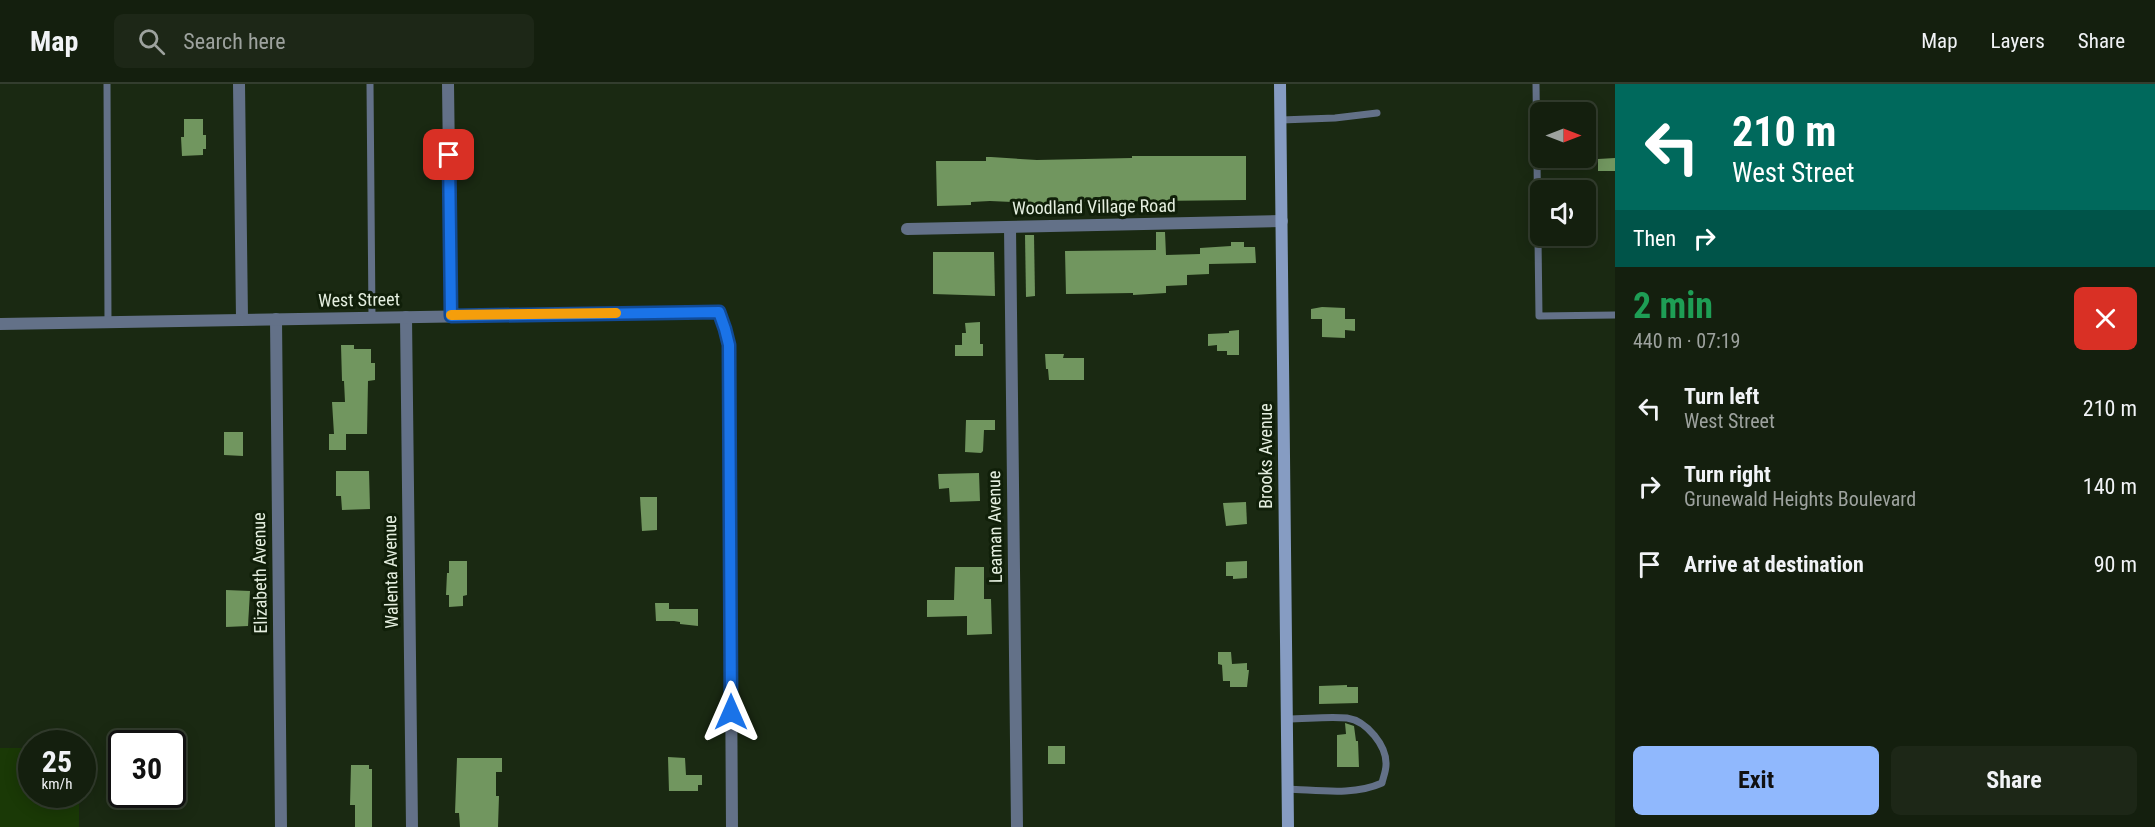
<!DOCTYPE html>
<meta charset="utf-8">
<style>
:root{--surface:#141f0e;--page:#1d2717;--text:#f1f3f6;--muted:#9da29e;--line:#333d2e;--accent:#90b8fd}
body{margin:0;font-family:"Roboto Condensed",sans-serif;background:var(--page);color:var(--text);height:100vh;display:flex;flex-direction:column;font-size:22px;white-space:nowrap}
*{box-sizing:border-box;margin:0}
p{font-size:20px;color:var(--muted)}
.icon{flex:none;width:33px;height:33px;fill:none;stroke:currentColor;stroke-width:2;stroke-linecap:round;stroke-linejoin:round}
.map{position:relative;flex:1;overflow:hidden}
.side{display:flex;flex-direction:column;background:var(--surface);width:540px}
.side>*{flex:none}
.hud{background:#00695c;color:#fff;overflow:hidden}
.needle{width:39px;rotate:90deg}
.buttons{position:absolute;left:1530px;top:18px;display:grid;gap:12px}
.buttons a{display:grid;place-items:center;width:66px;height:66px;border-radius:9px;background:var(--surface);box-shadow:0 3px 15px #0003,0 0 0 2px var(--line);font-size:30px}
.speed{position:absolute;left:18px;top:646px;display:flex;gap:12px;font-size:30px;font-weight:700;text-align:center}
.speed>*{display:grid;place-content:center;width:78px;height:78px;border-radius:50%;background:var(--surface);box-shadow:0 3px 15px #0003,0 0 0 2px var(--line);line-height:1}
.speed small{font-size:15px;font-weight:400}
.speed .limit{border:3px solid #111;border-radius:9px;background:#fff;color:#111}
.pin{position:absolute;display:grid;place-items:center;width:51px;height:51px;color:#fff;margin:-26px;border-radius:12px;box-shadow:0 3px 9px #0006}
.me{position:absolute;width:66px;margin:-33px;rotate:0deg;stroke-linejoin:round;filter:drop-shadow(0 0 4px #0008)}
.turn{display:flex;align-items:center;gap:21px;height:126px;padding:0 18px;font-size:27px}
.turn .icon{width:78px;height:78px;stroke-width:2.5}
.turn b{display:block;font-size:42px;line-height:51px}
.then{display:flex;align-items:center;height:57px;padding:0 18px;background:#0003;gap:12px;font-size:22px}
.round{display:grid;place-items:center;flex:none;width:63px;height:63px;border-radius:9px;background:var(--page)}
.headline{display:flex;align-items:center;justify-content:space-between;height:102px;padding:0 18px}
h1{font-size:36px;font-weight:700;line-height:45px;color:#1e9e55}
.cta{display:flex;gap:12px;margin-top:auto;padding:12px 18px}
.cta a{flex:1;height:69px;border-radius:9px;background:var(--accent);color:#111;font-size:24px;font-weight:700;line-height:69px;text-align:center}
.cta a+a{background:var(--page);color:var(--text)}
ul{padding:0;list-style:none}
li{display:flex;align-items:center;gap:18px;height:78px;padding:0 18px}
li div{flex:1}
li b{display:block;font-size:22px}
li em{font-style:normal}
header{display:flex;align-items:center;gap:36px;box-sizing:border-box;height:84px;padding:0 30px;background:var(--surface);border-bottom:2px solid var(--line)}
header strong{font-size:28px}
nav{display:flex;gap:33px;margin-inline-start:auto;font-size:21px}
.search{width:420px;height:54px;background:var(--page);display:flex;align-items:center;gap:15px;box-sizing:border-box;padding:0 21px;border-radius:9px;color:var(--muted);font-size:22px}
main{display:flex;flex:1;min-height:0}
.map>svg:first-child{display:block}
.green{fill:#1a3906}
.building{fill:#71965f}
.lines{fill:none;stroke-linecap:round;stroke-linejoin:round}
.lane{stroke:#637188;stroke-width:7}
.street{stroke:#637188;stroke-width:12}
.secondary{stroke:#869cc2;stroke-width:12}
.route-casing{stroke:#114b97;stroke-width:15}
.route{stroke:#1a73e8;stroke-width:10}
.slow{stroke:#f59e0b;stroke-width:10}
.labels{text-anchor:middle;stroke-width:6;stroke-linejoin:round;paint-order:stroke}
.street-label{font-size:18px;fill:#e5efe0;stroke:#101f09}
</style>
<header>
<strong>Map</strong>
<div class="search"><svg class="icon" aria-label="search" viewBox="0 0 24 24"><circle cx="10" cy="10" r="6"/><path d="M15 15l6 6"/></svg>Search here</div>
<nav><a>Map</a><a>Layers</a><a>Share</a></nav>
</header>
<main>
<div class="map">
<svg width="1615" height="743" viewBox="0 0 1615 743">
<rect width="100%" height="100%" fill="#1a2912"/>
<path class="green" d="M0,664h31l1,47h47v32h-79z"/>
<g class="building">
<path d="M184,35h19v16h3v14h-3v6l-21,1 -1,-19h3z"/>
<path d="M1132,72h114v44l-184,2v2h-10l-62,-3 -19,1v3l-34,1 -1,-45h50v-4h5l46,3 95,-2z"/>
<path d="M1615,74v13h-17v-12z"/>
<path d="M1156,148h9l1,23 34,-1v-6l31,-2v-4h13v5h11l1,16 -47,1v10l-22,1v10l-21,1v7l-33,2v-2l-67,1 -1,-43 91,-1z"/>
<path d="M1025,151h9l1,61 -9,1z"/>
<path d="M933,168h61l1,44 -62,-2z"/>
<path d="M1322,223l23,1v11h10v12l-10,-1v8l-23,-1v-18h-11v-10z"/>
<path d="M980,238v22h3v12h-28v-11h7v-12h4l-1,-10z"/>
<path d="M1239,246v25h-12v-4h-10v-6l-9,1v-12l21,-1v-2z"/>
<path d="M341,261h13v4h17v14h4v17l-7,1 -1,53h-21v16h-17v-16h5l-2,-32h13l-1,-21h-2z"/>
<path d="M1045,270h19l-1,4h21v22h-35l-1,-11h-2z"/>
<path d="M966,336h29v10h-11l-1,21 -2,2 -16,-1z"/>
<path d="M224,348h19v24l-19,-1z"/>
<path d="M336,387h33l1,38 -28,1 -1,-14h-5z"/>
<path d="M979,389l1,28 -30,1 -1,-14 -10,1 -1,-15z"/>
<path d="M640,413h17v33l-15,1z"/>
<path d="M1246,418l1,22 -21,2 -3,-23z"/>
<path d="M449,477h18v34l-4,1v10l-14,1v-12h-3l1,-22h2z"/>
<path d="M1247,477v17l-14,1v-3h-7v-14z"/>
<path d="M955,483h29v32h7l1,35 -25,1v-19l-40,1v-17h27z"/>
<path d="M226,506l24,1 -2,35 -22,1z"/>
<path d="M655,519h14v6h29v17l-18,-2v-2l-6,-1h-18z"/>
<path d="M1218,568h13l1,12 15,-1v7h2l-2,17h-17v-6h-7l-1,-16 -4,-1z"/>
<path d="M1347,601v2h11v16l-39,1v-18z"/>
<path d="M1345,639l9,3 2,15h2l1,26h-22v-32l9,-1z"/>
<rect x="1048" y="662" width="17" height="18"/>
<path d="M668,673l17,1 1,17h16v10h-4v6h-29z"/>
<path d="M457,674h45v14h-6v24h3l-1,31h-38l-1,-14h-4z"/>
<path d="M351,681h18v4h3v58h-17v-22h-5z"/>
</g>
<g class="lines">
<g class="lane">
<path d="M107,0l1,238"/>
<path d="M370,0l2,233"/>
<path d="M1536,0l3,232 76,-1"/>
<path d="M1281,36l54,-2 42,-5"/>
<path d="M1287,635c19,0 41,-3 60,-1 20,3 40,28 39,47 0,6 -3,13 -4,18 -29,13 -63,7 -95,6"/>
</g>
<g class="street">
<path d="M239,0l3,235"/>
<path d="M448,0l3,232"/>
<path d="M1010,143l7,600"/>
<path d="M907,145l375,-8"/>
<path d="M406,233l6,510"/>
<path d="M276,235l5,508"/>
<path d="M0,240l719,-12 6,17 4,16 3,482"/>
</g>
<path class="secondary" d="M1280,0l8,743"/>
</g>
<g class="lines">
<g class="route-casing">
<path id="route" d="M449,71l2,161 268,-4 6,17 4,16 2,367"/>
</g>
<use href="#route" class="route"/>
<path class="slow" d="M451,231l165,-2"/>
</g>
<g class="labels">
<g class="street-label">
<text transform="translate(1094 123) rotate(-1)" y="6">Woodland Village Road</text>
<text transform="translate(359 216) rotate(-1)" y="6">West Street</text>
<text transform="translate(1266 372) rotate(-90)" y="6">Brooks Avenue</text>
<text transform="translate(995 443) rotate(-91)" y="6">Leaman Avenue</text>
<text transform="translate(391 488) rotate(-91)" y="6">Walenta Avenue</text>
<text transform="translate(260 489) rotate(-91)" y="6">Elizabeth Avenue</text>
</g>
</g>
</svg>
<div class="buttons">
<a><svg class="needle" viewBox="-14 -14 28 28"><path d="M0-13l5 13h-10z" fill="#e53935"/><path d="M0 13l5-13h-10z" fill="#9da29e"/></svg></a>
<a><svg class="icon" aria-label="sound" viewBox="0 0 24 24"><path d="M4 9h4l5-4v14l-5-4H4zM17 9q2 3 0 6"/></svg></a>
</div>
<div class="speed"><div>25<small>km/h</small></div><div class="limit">30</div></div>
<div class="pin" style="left:449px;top:71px;background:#d93025"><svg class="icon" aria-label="arrive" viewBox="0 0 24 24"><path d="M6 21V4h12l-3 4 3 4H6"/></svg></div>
<svg class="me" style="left:731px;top:628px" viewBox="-20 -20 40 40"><path d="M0-17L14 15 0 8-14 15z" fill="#1a73e8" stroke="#fff" stroke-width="4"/></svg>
</div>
<section class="side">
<div class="hud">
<div class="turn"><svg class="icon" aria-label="left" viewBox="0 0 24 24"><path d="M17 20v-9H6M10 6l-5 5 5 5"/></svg><div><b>210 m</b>West Street</div></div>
<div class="then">Then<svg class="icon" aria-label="right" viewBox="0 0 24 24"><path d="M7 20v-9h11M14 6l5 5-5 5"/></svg></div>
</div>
<div class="headline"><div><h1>2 min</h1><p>440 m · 07:19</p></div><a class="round" style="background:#d93025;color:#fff"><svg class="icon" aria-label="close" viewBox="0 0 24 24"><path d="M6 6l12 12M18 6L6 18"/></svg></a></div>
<ul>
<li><svg class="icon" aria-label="left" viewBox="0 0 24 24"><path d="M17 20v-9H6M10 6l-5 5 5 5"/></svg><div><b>Turn left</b><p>West Street</p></div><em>210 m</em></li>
<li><svg class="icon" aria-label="right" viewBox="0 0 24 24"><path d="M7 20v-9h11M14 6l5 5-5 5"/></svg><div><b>Turn right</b><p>Grunewald Heights Boulevard</p></div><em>140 m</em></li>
<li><svg class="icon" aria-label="arrive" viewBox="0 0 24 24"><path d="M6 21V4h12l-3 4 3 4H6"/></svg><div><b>Arrive at destination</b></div><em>90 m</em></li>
</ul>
<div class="cta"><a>Exit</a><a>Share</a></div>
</section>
</main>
